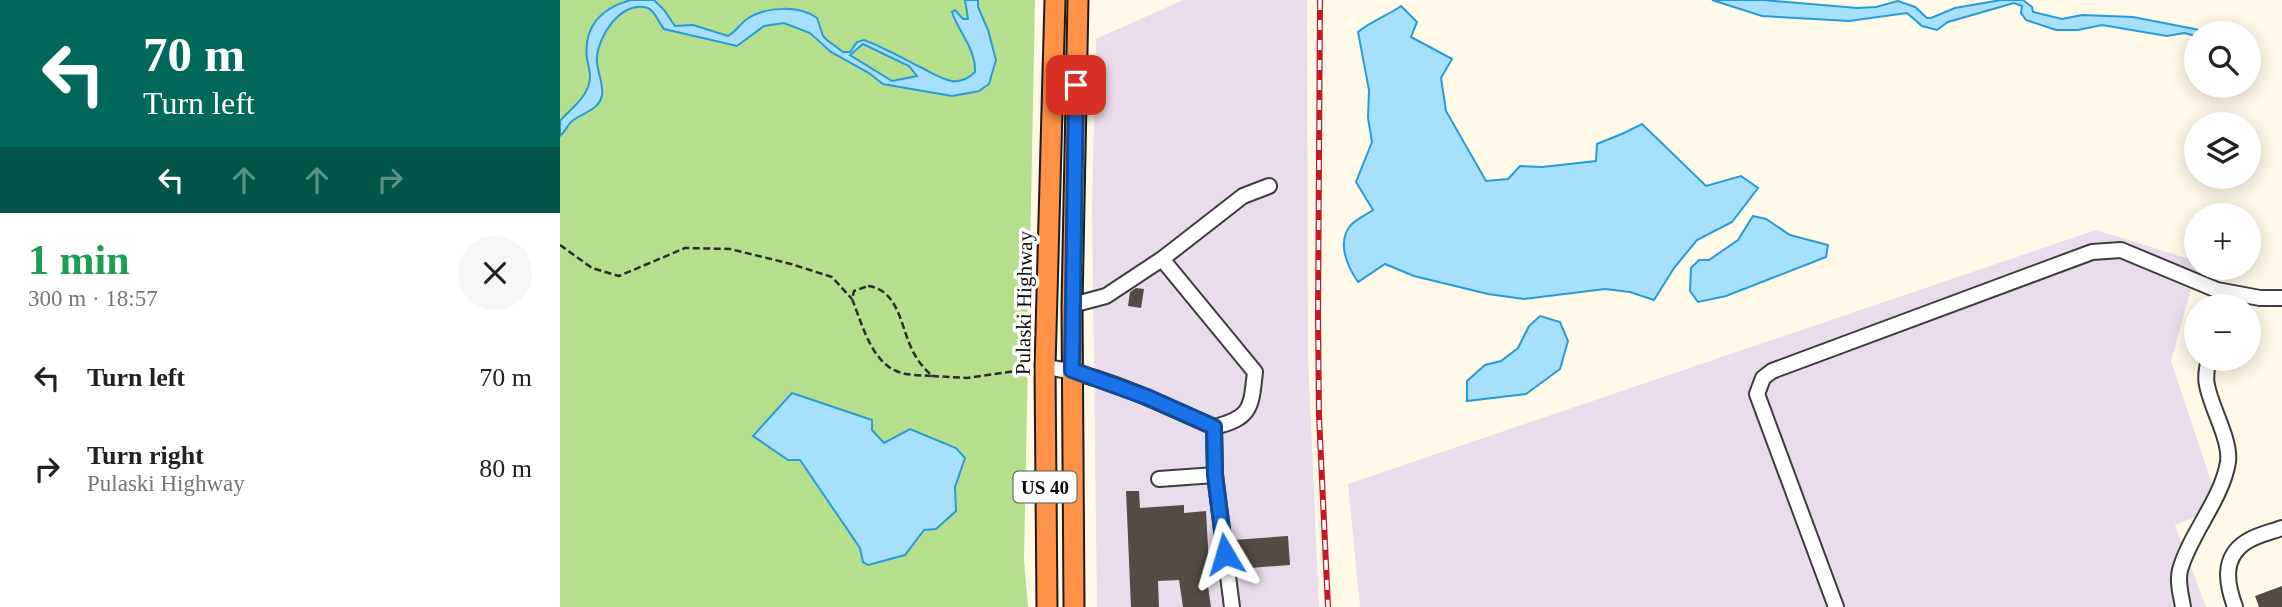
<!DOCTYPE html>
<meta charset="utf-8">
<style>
:root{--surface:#fff;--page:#f6f6f6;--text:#222;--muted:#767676}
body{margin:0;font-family:"Times New Roman",serif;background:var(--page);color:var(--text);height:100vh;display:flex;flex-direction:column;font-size:26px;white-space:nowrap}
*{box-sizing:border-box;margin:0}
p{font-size:23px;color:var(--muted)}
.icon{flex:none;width:38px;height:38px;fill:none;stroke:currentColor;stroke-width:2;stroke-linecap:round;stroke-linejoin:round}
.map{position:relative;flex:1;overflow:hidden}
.panel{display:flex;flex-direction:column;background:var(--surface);width:560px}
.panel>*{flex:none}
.banner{background:#00695c;color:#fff;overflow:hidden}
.controls{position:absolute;left:1624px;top:21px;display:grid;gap:14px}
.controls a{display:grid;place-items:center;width:77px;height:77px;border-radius:50%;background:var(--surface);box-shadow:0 4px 18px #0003;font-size:35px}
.pin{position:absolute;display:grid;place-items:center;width:60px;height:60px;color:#fff;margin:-30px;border-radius:14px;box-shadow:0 4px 10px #0006}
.me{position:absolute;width:77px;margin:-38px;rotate:353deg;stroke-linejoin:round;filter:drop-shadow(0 0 5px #0008)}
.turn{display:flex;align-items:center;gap:24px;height:147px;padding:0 28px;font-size:32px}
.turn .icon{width:91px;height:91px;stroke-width:2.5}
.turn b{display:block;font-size:49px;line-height:60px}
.lanes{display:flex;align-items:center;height:66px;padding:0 28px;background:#0003;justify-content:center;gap:35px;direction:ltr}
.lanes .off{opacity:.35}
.round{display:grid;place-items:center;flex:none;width:74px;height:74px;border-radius:37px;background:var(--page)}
.summary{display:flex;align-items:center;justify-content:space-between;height:119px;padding:0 28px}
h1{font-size:42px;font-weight:700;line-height:52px;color:#1e9e55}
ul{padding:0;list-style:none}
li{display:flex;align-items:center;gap:21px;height:91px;padding:0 28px}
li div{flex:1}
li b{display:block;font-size:26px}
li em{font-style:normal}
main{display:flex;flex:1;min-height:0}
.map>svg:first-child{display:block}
.industrial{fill:#e9ddeb}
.forest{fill:#b5df8c;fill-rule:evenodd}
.water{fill:#a7e0fc;stroke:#279bda;stroke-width:2;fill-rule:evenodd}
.building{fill:#544b46}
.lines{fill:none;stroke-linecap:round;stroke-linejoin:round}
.minor-casing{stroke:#3d3d3d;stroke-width:18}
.highway-casing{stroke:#1b1b1b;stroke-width:23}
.path{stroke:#2c2c2c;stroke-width:2.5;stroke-dasharray:7 3.5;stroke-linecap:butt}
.minor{stroke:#fff;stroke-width:14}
.highway{stroke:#ff9246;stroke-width:19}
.rail-casing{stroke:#c61727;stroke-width:6}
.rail{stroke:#fff;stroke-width:3.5;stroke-dasharray:10;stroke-linecap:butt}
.route-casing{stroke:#114b97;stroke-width:18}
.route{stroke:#1a73e8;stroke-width:12}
.labels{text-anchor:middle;stroke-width:7;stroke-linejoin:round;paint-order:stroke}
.shield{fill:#fff;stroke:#545454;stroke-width:2}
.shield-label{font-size:19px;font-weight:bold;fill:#0a0a0a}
.street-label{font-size:21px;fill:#0a0a0a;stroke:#fff}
</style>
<main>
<section class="panel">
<div class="banner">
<div class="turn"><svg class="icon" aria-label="left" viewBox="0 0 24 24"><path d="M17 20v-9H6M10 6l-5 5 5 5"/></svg><div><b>70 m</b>Turn left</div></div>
<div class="lanes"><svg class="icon" aria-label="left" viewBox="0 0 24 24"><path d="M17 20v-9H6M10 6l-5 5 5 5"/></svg><svg class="icon off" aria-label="ahead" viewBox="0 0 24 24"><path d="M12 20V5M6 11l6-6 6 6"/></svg><svg class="icon off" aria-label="ahead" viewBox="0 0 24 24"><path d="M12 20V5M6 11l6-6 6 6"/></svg><svg class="icon off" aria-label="right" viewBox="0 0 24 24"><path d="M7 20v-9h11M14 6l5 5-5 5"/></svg></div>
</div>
<div class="summary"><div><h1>1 min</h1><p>300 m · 18:57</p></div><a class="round"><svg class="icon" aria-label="close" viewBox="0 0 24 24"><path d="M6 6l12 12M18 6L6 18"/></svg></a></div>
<ul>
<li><svg class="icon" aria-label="left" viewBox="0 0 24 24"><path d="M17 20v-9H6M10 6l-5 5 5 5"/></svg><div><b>Turn left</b></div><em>70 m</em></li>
<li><svg class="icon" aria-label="right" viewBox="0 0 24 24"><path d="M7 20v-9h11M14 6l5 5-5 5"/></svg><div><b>Turn right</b><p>Pulaski Highway</p></div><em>80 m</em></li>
</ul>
</section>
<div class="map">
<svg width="1722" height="607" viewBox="0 0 1722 607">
<rect width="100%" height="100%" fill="#fff9e8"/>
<g class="industrial">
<path d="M623,0h124l1,356 11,251h-222l-5,-402 4,-166z"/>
<path d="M1536,230l100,31 1,7 -26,93 49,147 -45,17 31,82h-846l-12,-123z"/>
</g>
<path class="forest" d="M0,0h475l-11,560 4,47h-468zM312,430l12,13 81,15 -10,29 1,24 -32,19 -19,25 -42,7 -3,-14 -61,-89z"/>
<g class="water">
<path d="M71,0h23l10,10 11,16 18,-1 35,11c9,-5 13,-14 22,-19 18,-10 49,-12 67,1l6,18 4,4 16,12h7l7,-10 7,-2c19,7 38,18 56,27 19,9 36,24 55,5 1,-23 -16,-39 -23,-60l3,-2 8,9h5l-3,-19h13v7l10,23 8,30 -7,24 -10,7 -27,5 -69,-12 -14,-11 -38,-21 -21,-19 -26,-10 -20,3 -27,20 -73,-17c-6,-7 -8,-17 -16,-21 -27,-8 -50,28 -51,50 -1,12 7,26 5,37 -3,17 -23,18 -32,28 -4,5 -5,9 -10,13v-15c9,-11 23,-20 28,-34 4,-10 1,-18 -1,-28 -4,-32 14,-51 44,-59zM303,44l46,22 8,10 -25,5 -42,-26z"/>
<path d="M1152,0h51l94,8 19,-1 22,-6 17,6 12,11h4l24,-10 46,-8h22l9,7 1,5 29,7 20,-4 51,2 82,16h-19v3l-12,-3 -17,3 -65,-11 -24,5h-22l-30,-10 -5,-7 1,-7 -8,-3 -66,19 -11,8 -15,-4 -15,-13 -58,8 -87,-5z"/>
<path d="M841,6l16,16 -6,15 41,22 -11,19 5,33 40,70 22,-2 12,-13 22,1 54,-6 1,-17 27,-11 18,-9 64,62 35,-10 17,12 -26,34 -35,18 -23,28 -20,32 -24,-8 -25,-3 -81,10 -36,-5 -74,-18 -29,-12 -27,18c-11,-16 -21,-39 -8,-56 6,-7 16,-11 23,-16l-17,-28 16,-40 -4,-24 1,-28 -11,-58c13,-11 29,-16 43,-26z"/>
<path d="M1193,216l13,3 24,16 38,10 -2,12 -100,39 -28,6 -8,-11 1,-23 8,-8h10l29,-20z"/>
<path d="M980,316l20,6 8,19 -8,28 -34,25 -59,7v-20l18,-16 16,-4 17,-13 11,-22z"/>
<path d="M232,393l80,27v10l12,13 26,-14 46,19 9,10 -10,29 1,24 -20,18 -12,1 -19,25 -37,10 -5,-3 -3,-14 -60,-88h-12l-35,-24z"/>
</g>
<g class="building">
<path d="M576,288l8,1 -3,19 -13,-2 2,-14z"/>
<path d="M566,491h13l1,17 44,-3v8l22,-2 3,54h-4l6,42h-28l-4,-27 -21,1 1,26h-28z"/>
<path d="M728,536l2,29 -53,4 -4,-29z"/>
<path d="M1722,586v21h-23l-4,-11z"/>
</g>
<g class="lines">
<g class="minor-casing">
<g id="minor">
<path d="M512,305l34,-9 56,-37 81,-63 26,-10"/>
<path d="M485,367c59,7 115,37 169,60 38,-9 37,-20 41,-55l-93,-113"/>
<path d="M654,427l1,48 17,132"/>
<path d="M599,479l56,-4"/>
<path d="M1276,607l-79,-213 6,-16 9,-7 320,-119 29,-2 96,40 43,8h22"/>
<path d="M1623,607c-2,-12 -6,-25 -3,-37 10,-36 42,-71 48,-108 3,-22 -17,-54 -21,-77 -2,-8 0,-18 2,-26"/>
<path d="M1675,607c-8,-22 -14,-49 11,-65 10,-7 25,-10 36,-14"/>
</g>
</g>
<g class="highway-casing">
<g id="highway">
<path d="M487,607l-2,-240 10,-367"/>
<path d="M514,607l-2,-302 6,-305"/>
</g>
</g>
<g class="path">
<path d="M0,245l32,23 27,8 66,-28 45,1 61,15 41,13 20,22"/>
<path d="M308,286c33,4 33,47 47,69 4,8 11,15 17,21 -14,-1 -31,0 -43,-9 -20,-14 -28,-46 -37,-68l2,-8z"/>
<path d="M372,376l35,2 63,-9"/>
</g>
<use href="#minor" class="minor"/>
<use href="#highway" class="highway"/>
<g class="rail-casing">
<path id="rail" d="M760,0l-2,317 1,99 9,191"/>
</g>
<use href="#rail" class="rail"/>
</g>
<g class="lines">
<g class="route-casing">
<path id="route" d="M516,85l-4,285 75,27 67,30 1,48 10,79"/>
</g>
<use href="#route" class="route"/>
</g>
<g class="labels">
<rect class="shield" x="453.5" y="471.5" width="63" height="31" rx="5"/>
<g class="shield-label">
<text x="485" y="494">US 40</text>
</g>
<g class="street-label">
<text transform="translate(464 303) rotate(-89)" y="7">Pulaski Highway</text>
</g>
</g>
</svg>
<div class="controls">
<a><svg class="icon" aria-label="search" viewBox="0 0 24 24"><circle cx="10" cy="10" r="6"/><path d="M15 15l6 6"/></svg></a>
<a><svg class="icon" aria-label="layers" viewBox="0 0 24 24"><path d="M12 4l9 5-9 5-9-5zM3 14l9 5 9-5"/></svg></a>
<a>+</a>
<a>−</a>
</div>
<div class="pin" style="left:516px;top:85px;background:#d93025"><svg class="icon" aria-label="arrive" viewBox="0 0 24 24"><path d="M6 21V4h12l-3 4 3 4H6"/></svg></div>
<svg class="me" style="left:665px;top:554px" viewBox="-20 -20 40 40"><path d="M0-17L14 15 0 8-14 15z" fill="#1a73e8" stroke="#fff" stroke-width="4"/></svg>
</div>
</main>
